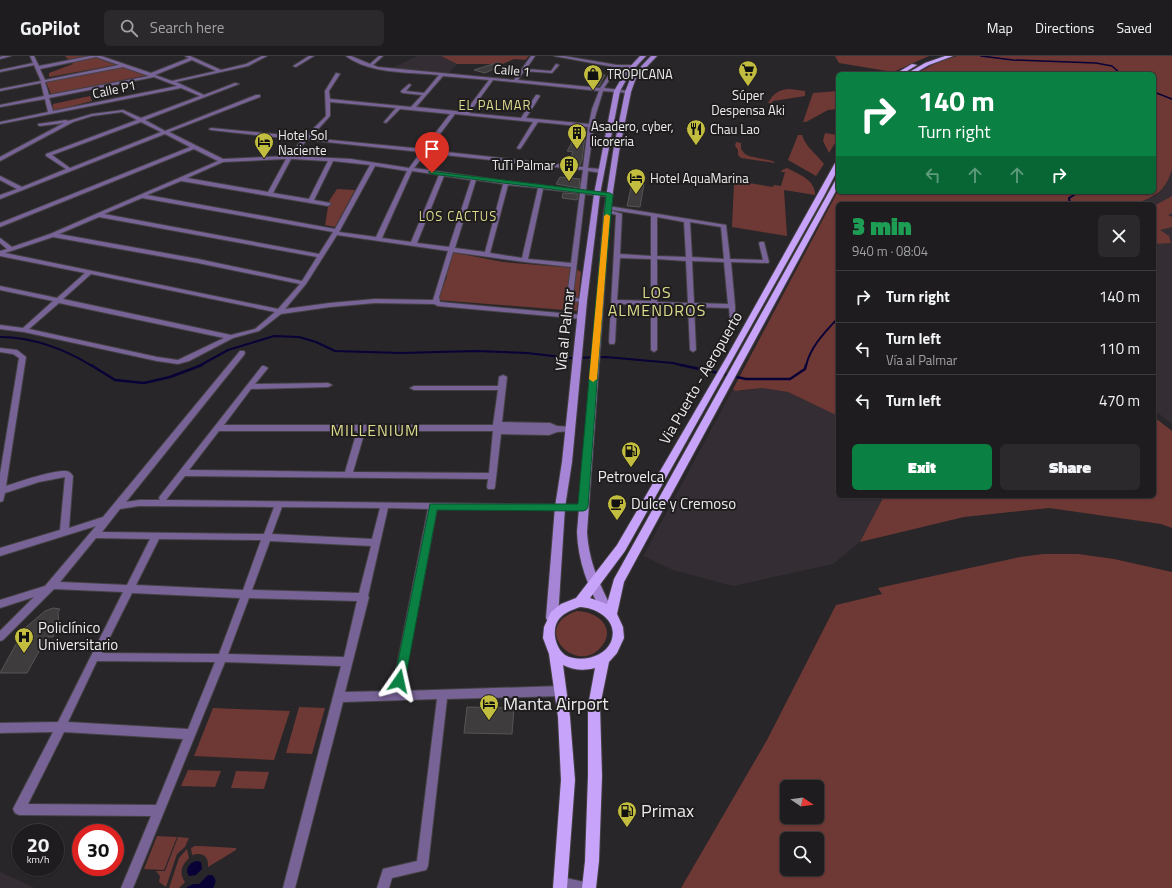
<!DOCTYPE html>
<meta charset="utf-8">
<style>
:root{--surface:#1e1c1e;--page:#2b292b;--text:#f1f3f6;--muted:#a1a1a4;--line:#3c3a3c;--accent:#0b8043}
body{margin:0;font-family:"Titillium Web",sans-serif;background:var(--page);color:var(--text);height:100vh;display:flex;flex-direction:column;font-size:15px;white-space:nowrap}
*{box-sizing:border-box;margin:0}
p{font-size:13px;color:var(--muted)}
.icon{flex:none;width:22px;height:22px;fill:none;stroke:currentColor;stroke-width:2;stroke-linecap:round;stroke-linejoin:round}
.map{position:relative;flex:1;overflow:hidden}
.details{position:absolute;left:836px;top:146px;width:320px;height:296px;display:flex;flex-direction:column;background:var(--surface);border-radius:6px;box-shadow:0 1px 3px #0004,0 0 0 1px var(--line)}
.details>*{flex:none}
.hud{position:absolute;left:836px;top:16px;width:320px;height:122px;border-radius:6px;box-shadow:0 1px 3px #0004,0 0 0 1px var(--line);background:#0b8043;color:#fff;overflow:hidden}
.needle{width:26px;rotate:103deg}
.tools{position:absolute;left:780px;top:724px;display:grid;gap:8px}
.tools a{display:grid;place-items:center;width:44px;height:44px;border-radius:6px;background:var(--surface);box-shadow:0 1px 3px #0004,0 0 0 1px var(--line);font-size:20px}
.speed{position:absolute;left:12px;top:768px;display:flex;gap:8px;font-size:20px;font-weight:700;text-align:center}
.speed>*{display:grid;place-content:center;width:52px;height:52px;border-radius:50%;background:var(--surface);box-shadow:0 1px 3px #0004,0 0 0 1px var(--line);line-height:1}
.speed small{font-size:10px;font-weight:400}
.speed .limit{border:6px solid #d22;background:#fff;color:#111}
.pin{position:absolute;display:grid;place-items:center;width:34px;height:34px;color:#fff;margin:-41px -17px;border-radius:50% 50% 50% 0;rotate:-45deg;box-shadow:0 0 4px #0007}
.pin .icon{rotate:45deg}
.me{position:absolute;width:44px;margin:-22px;rotate:11deg;stroke-linejoin:round;filter:drop-shadow(0 0 3px #0008)}
.turn{display:flex;align-items:center;gap:14px;height:84px;padding:0 16px;font-size:18px}
.turn .icon{width:52px;height:52px;stroke-width:2.5}
.turn b{display:block;font-size:28px;line-height:34px}
.lanes{display:flex;align-items:center;height:38px;padding:0 16px;background:#0003;justify-content:center;gap:20px;direction:ltr}
.lanes .off{opacity:.35}
.round{display:grid;place-items:center;flex:none;width:42px;height:42px;border-radius:6px;background:var(--page)}
.head{display:flex;align-items:center;justify-content:space-between;height:68px;padding:0 16px}
h1{font-size:24px;font-weight:800;line-height:30px;color:#1e9e55}
.cta{display:flex;gap:8px;margin-top:auto;padding:8px 16px}
.cta a{flex:1;height:46px;border-radius:6px;background:var(--accent);color:#fff;font-size:16px;font-weight:800;line-height:46px;text-align:center}
.cta a+a{background:var(--page);color:var(--text)}
ul{padding:0;list-style:none}
li{display:flex;align-items:center;gap:12px;height:52px;padding:0 16px;border-top:1px solid var(--line)}
li div{flex:1}
li b{display:block;font-size:15px}
li em{font-style:normal}
header{display:flex;align-items:center;gap:24px;box-sizing:border-box;height:56px;padding:0 20px;background:var(--surface);border-bottom:1px solid var(--line)}
header strong{font-size:19px}
nav{display:flex;gap:22px;margin-inline-start:auto;font-size:14px}
.search{width:280px;height:36px;background:var(--page);display:flex;align-items:center;gap:10px;box-sizing:border-box;padding:0 14px;border-radius:6px;color:var(--muted);font-size:15px}
.map>svg:first-child{display:block}
.built{fill:#342d33}
.green{fill:#6e3835;fill-rule:evenodd}
.water{fill:#080237}
.lines{fill:none;stroke-linecap:round;stroke-linejoin:round}
.stream-far2{stroke:#080237;stroke-width:1.5}
.stream-far1{stroke:#080237;stroke-width:2}
.stream{stroke:#080237;stroke-width:2.5}
.building{fill:#3f3c3d;stroke:#575455}
.minor-casing{stroke:#444244;stroke-width:2}
.tertiary-casing{stroke:#444244;stroke-width:2}
.secondary-casing{stroke:#444244;stroke-width:2}
.primary-casing{stroke:#444244;stroke-width:2}
.minor{fill:#786396;fill-rule:evenodd}
.tertiary{fill:#786396;fill-rule:evenodd}
.secondary{fill:#a785d6;fill-rule:evenodd}
.primary{fill:#c7a4f9;fill-rule:evenodd}
.route{fill:#0b8043;stroke:#07532c}
.slow{fill:#f59e0b}
.labels{text-anchor:middle;stroke-width:4;stroke-linejoin:round;paint-order:stroke}
.far-street-label{font-size:13px;fill:#edeced;stroke:#1f1d1e}
.far-poi-label{font-size:13px;fill:#edeced;stroke:#1f1d1e;text-anchor:start}
.far-neighbourhood-label{font-size:13px;letter-spacing:1px;fill:#dcda8c;stroke:#1f1d1e}
.street-label{font-size:15px;fill:#edeced;stroke:#1f1d1e}
.poi-label{font-size:15px;fill:#edeced;stroke:#1f1d1e;text-anchor:start}
.neighbourhood-label{font-size:16px;letter-spacing:1px;fill:#dcda8c;stroke:#1f1d1e}
.near-poi-label{font-size:18px;fill:#edeced;stroke:#1f1d1e;text-anchor:start}
</style>
<header>
<strong>GoPilot</strong>
<div class="search"><svg class="icon" aria-label="search" viewBox="0 0 24 24"><circle cx="10" cy="10" r="6"/><path d="M15 15l6 6"/></svg>Search here</div>
<nav><a>Map</a><a>Directions</a><a>Saved</a></nav>
</header>
<div class="map">
<svg width="1172" height="832" viewBox="0 0 1172 832">
<rect width="100%" height="100%" fill="#282628"/>
<g class="built">
<path d="M417,0h24l16,8 -9,10 -56,-6z"/>
<path d="M1172,114v254l-18,-14v-206h-19l21,-8 5,-5 6,-8z"/>
<path d="M762,332l26,4 50,24v80h46l-24,46 -27,22 -100,22 -60,-16 -30,-14 90,-167 2,2h7z"/>
<path d="M0,816l35,16h-35z"/>
</g>
<g class="green">
<path d="M65,0h26l25,9 -67,12v-4l24,-9z"/>
<path d="M441,0h88l-4,4 -11,-1 -16,7 -8,-2h-33z"/>
<path d="M835,0h94l-36,16 -54,-9z"/>
<path d="M957,0h215v114c-8,23 -15,25 -37,34h-297v212l-50,-24 -26,-4 -27,3 -2,-2 105,-198 316,1v-118h-239l25,-13z"/>
<path d="M124,11l24,8 -97,19 -5,-12z"/>
<path d="M790,33l15,2v5l-32,5 -2,3 -3,-1c5,-9 11,-14 22,-14z"/>
<path d="M838,35v18l-10,1 -22,12h-3l10,-29z"/>
<path d="M90,40l2,5 -39,10v-7z"/>
<path d="M825,77l13,2v3l-9,15 -6,-12z"/>
<path d="M798,79h4c5,14 13,17 22,29l-8,12 -28,-16z"/>
<path d="M736,86l5,1v6l4,5 4,2 24,5 2,2 -34,-5 -3,-3v-5l-3,-4z"/>
<path d="M787,112c11,6 29,12 28,27l-31,-5 3,46 -55,-9 2,-44 8,1 1,-2 30,5 1,-2 7,1 4,-14h-4l1,-2z"/>
<path d="M337,133l18,1 -20,37 -10,-2 4,-24z"/>
<path d="M1172,140v17l-4,2 4,2v10l-12,3 9,6 2,7 -17,1v-38z"/>
<path d="M451,196l52,10 72,6 6,4 -4,39 -140,-11 10,-23v-10z"/>
<path d="M1154,361l18,14v97l-11,-4 -112,-16 -85,9 -104,25 24,-46h270z"/>
<path d="M1043,498h35l36,5 58,13v316h-491l86,-148 69,-135 46,-11 -4,-6 142,-31zM787,731h30v30h-30zM787,783h30v30h-30z"/>
<path d="M577,555c18,0 40,15 25,35 -25,32 -74,-19 -25,-35z"/>
<path d="M299,651l26,1 -13,46 -26,-1z"/>
<path d="M213,652l77,3 -16,49 -80,-4z"/>
<path d="M188,714l33,1 -6,16 -34,-1z"/>
<path d="M236,715l33,1 -5,17 -33,-1z"/>
<path d="M157,780l20,1 -13,33 -20,-1z"/>
<path d="M178,781l11,1 -4,9 -8,7 -11,33 -7,-5 1,-6 -4,-5h9z"/>
<path d="M195,790h5l36,2v2l-28,17c1,-11 -6,-15 -16,-12l-1,-7z"/>
<path d="M187,793l2,9c-8,8 -10,15 -4,24l-6,6h-10l10,-30z"/>
</g>
<g class="water">
<path d="M197,805l4,1 1,7 -6,6 -7,1 -2,-4c0,-6 4,-10 10,-11z"/>
<path d="M208,819h4c5,4 4,8 1,13h-27l7,-4h6z"/>
</g>
<g class="lines">
<g class="stream-far2">
<path d="M981,0l32,4 83,3 16,3 9,8"/>
<path d="M1154,36l18,7"/>
</g>
<g class="stream-far1">
<path d="M1070,148l-1,-6 10,-6"/>
<path d="M0,281c32,0 65,12 92,29"/>
<path d="M199,310l29,-16 46,-14 25,1 17,5 19,9 66,2 74,-2 52,2 43,5 36,-1 67,6 12,3"/>
<path d="M806,310c4,-19 19,-34 32,-48"/>
</g>
<g class="stream">
<path d="M91,309l24,15 29,3 26,-6 32,-12"/>
<path d="M681,309l65,14h44l15,-10 1,-4"/>
</g>
</g>
<g class="building">
<path d="M499,6l1,4 -15,7 -11,-3z"/>
<path d="M595,19h10l-6,11 -10,-1z"/>
<path d="M577,71l9,1 -4,32 -2,5 -12,-1 5,-12 -6,-1 9,-15 -3,-1z"/>
<path d="M560,121l20,2 -1,9 -23,-4z"/>
<path d="M632,127l12,1 -4,23 -13,-1z"/>
<path d="M563,137l15,1 -1,6 -15,-2z"/>
<path d="M53,552l7,1 -2,3 1,12 -6,13h-6l-20,36h-27l25,-45 20,-17z"/>
<path d="M467,651l47,1 -2,26 -48,-1z"/>
</g>
<g class="lines">
<g class="minor-casing">
<g id="minor">
<path d="M3,0h8l-11,3v-2z"/>
<path d="M30,0h4l5,10 51,-10h11l50,17 38,-15 -4,-2h5l31,14 25,-6 16,-8h5l-19,10 -72,16 28,13 31,-12 4,1 -94,36 20,11 91,-36h4v2l-91,35 54,27 65,-3 14,-16 -91,-10 -2,-1 2,-1 94,9 21,-21 -1,-25 11,-18 4,1 -11,17 1,8 81,8 11,-12 -19,-2 -2,-1v-1l8,-7 2,1 -5,6 18,2 15,-18c-29,-3 -70,-1 -93,-19h5l19,8 9,-8h4l-10,9 5,2 136,13 17,-24h4l-9,13 25,2 5,-7 3,1 -7,8 -28,-2 -6,9 82,8 14,-21 -60,-11h10l53,9h17l1,1 -2,1h-15l-14,21 24,3h2v2l-27,-2 -8,26 -7,51 13,1 3,2 -3,2 -13,-2 -2,20 24,2 3,2 -3,2 -25,-3 -12,102 3,2 9,2v2l-13,-1 -5,-5 4,-29 -46,-5 -72,-10 -14,45 1,5 142,13 3,2 -3,2 -144,-13 -4,-2 -59,-1 -45,4 -49,7 -22,17 -26,7 -44,23 -11,3 -21,-3 -133,-29 -24,-3v-4l23,3 30,-27 -53,-11v-4l57,12 28,-25 -85,-17v-5l7,-2 -7,-6v-5l12,9 38,-13 168,-73 -24,-12 -194,78v-4l190,-76 -25,-13 -165,65v-4l17,-6 -17,-9v-4l22,11 44,-18 -20,-13v-2l91,-34 -15,-8 -30,4 -19,6 -73,39v-4l64,-34 -24,3 -2,-1v-1l28,-4 2,1 24,-7 31,-4 18,8 59,-22 -19,-8 -181,36v-2l48,-10 -3,-13 -45,8v-2l44,-9 -3,-13 -41,8v-2l41,-8 -7,-16 -34,7v-2l33,-7zM96,1l23,8 -74,15 -5,-11zM192,4l24,11 -44,10 -17,-6zM123,11l26,9 -100,19 -4,-13zM443,20l46,4 -24,32 -49,-5zM154,21l23,9 -124,25 -4,-13zM493,24l106,11 -7,18 -3,15 -63,-6 14,-22 -2,-1h-2l-15,23 -52,-5zM330,46l66,6 -12,14 2,1 14,-14 50,5 -27,35 -113,-11 20,-22zM455,58l78,8 -16,26 2,1 2,-1 17,-26 50,5 -5,40 -155,-17zM141,66l20,10 -91,36 -18,-13zM307,84l114,12 -12,16 -58,-9 -58,-3zM426,97l157,17 -3,20 -74,-9 -92,-13zM286,103l-18,33 -81,-14 36,-16zM291,103l37,2 -19,38 -36,-6zM333,105l37,4 -35,64 -188,-34 34,-14 147,25 3,-2 -1,-1 -16,-3zM375,110l32,5 -31,66 -37,-5zM412,115l27,4 -28,67 -29,-4zM444,120l27,4 -22,67 -32,-4zM476,124l27,4 -18,68 -30,-4zM508,129l30,3 -16,70 -32,-5zM543,133l37,4 -9,70 -43,-4zM142,142l191,34 -14,22 -215,-40zM99,161l218,40 -15,24 -104,-22 -139,-25zM337,179l111,16 -15,49 -58,-1 -45,4 -45,6 21,-25zM53,181l145,26 102,21 -22,25 -273,-56zM91,218l184,38 -20,17 -24,6 -168,-36zM59,247l165,35 -46,22 -21,-3 -128,-28z"/>
<path d="M309,0h5l-18,11 -3,-1z"/>
<path d="M608,150l118,19 4,34 33,1 -4,-17 1,-1h4l5,20 -1,1 -37,-1 4,44v14l-2,1 -3,-2 -1,-11 -35,-1 2,43 -3,2 -3,-2 -2,-44 -31,-1v45l-3,2 -3,-2v-45l-34,-1 -2,38 -1,2h-4l-1,-2 7,-127 -9,-3 3,-2 12,4 -2,40 31,2v-40l-45,-7 -1,-1zM657,161l27,5 2,35 -29,-1zM690,166l31,5 3,32 -32,-2zM620,202l31,1v42l-34,-1zM657,203l29,2 2,42 -31,-1zM692,205l32,1 4,42 -34,-1z"/>
<path d="M0,292l17,2 9,7 -20,129c16,-5 43,-15 59,-15 4,0 6,2 8,5l-4,52 34,-11 137,-166h4l1,2 -1,2 -118,147 13,-2h21l-1,-2 1,-2 102,-130h2l4,2 -13,16 73,-1 4,2 -4,2 -77,2 -27,36h269l5,-35h-84l-4,-2 4,-2h84l1,-9 4,-2 4,2 -5,45 48,1 7,3 17,1 1,2 -1,2 -17,1 -8,3 -48,-1 -6,53 -1,2h-6l-1,-2 1,-8 -303,-3 -19,24 420,5 1,2 -1,2 -3,1 -146,-1 -35,182 159,-5 4,2 1,3 -1,3 -4,2 -114,3 -19,167 -2,4 -34,8 -3,10h-12l6,-19 34,-8 20,-162 -94,3 -48,186h-12l58,-222 -116,-4 -92,226h-12l30,-72 -132,-1 -4,-2 -2,-4 2,-4 38,-73 -53,1v-10l58,-1 65,-130 -69,-3 -51,51 -3,1v-10l34,-34 -34,11v-8l45,-14 51,-60 -96,30v-8l60,-18 5,-53 -26,5 -34,11 -2,8 -3,1v-28l19,-116 -6,-4 -13,-2zM219,375h138l-12,41 -156,-2zM365,375h128l-4,42 -136,-1zM139,450l135,1 -10,27 -162,-2 18,-23zM282,451l98,1 -8,31 -100,-5zM388,452l40,1 -36,182 -47,1 24,-95 -1,-1zM96,482l54,1 -23,46 -67,-3zM159,483l102,1 -18,50 -107,-5zM270,485l101,5 -12,47 -107,-3zM132,537l108,5 -21,56 -117,-1zM249,542l108,3 -13,56 -116,-3zM97,605l118,1 -27,67 -120,-7zM64,676l119,7 -27,66 -128,-1z"/>
</g>
</g>
<g class="tertiary-casing">
<path id="tertiary" d="M561,821l28,6 2,5h-36l-1,-4 2,-5z"/>
</g>
<g class="secondary-casing">
<g id="secondary">
<path d="M640,0h6l-16,17 -10,18 -20,103 -13,107 -15,161 -7,45 -7,111 -2,4 -4,1 -4,-1 -2,-4 9,-111 7,-45 17,-161 15,-107 20,-103 12,-20z"/>
<path d="M651,0h6l-21,22 -5,14 -12,60 -9,59 -23,321c2,31 12,50 25,77l-2,4 -4,1 -4,-1c-14,-27 -24,-51 -25,-81l27,-321 9,-59 12,-60 6,-15z"/>
</g>
</g>
<g class="primary-casing">
<g id="primary">
<path d="M945,0h8l-24,9 -16,9h-7l19,-11z"/>
<path d="M912,8l5,1 -15,9h-7z"/>
<path d="M838,105v8l-14,27 -199,355 -35,47 17,6 7,-25 221,-398 3,-2v8l-214,395 -7,32 6,13 1,11 -7,15 -8,9 -9,44 2,70 -3,85 -3,27h-14l3,-27 3,-85v-70l7,-38c-11,3 -22,2 -32,-3l7,52 5,63 -8,108h-14l8,-108 -3,-63 -9,-63 -6,-16 1,-11 7,-15 10,-8 15,-6 41,-53 109,-187 109,-195zM580,551c18,1 39,14 31,35 -7,16 -32,21 -46,13 -10,-7 -14,-26 -6,-36 6,-7 13,-9 21,-12z"/>
</g>
</g>
<use href="#minor" class="minor"/>
<use href="#tertiary" class="tertiary"/>
<use href="#secondary" class="secondary"/>
<use href="#primary" class="primary"/>
</g>
<path class="route" d="M429,115l181,22 3,2 -10,105 -15,207 -2,3 -3,1 -146,-1 -32,171 -2,4 -4,1 -4,-1 -1,-4 36,-177h148l18,-204 10,-104 -174,-22 -3,-1z"/>
<path class="slow" d="M607,158l3,2 -13,163 -4,3 -4,-3 15,-163z"/>
<defs>
<g id="supermarket-pin" transform="scale(1)"><path d="M0 17L-7.5 6A9.5 9.5 0 1 1 7.5 6Z" fill="#c2bd3f" stroke="#1f1d1e"/><path d="M-6-5.5h2.5l.6 2H6L4.5 2H-2.5L-4.4-4H-6ZM-1.5 3.2a1.3 1.3 0 1 0 .1 0ZM3 3.2a1.3 1.3 0 1 0 .1 0Z" fill="#111"/></g>
<g id="shop-pin" transform="scale(1)"><path d="M0 17L-7.5 6A9.5 9.5 0 1 1 7.5 6Z" fill="#c2bd3f" stroke="#1f1d1e"/><path d="M-5-2.5h2.3a2.7 3.5 0 0 1 5.4 0H5L5.5 6h-11ZM-1.5-2.5h3a1.5 2.3 0 0 0-3 0Z" fill="#111"/></g>
<g id="restaurant-pin" transform="scale(1)"><path d="M0 17L-7.5 6A9.5 9.5 0 1 1 7.5 6Z" fill="#c2bd3f" stroke="#1f1d1e"/><path d="M-5-6h1v4h1v-4h1v4h1v-4h1v5L-1.5 .5V6h-2V.5L-5-1ZM5-6V6H3V1.5H1.5Q1.5-4 5-6Z" fill="#111"/></g>
<g id="building-pin" transform="scale(1)"><path d="M0 17L-7.5 6A9.5 9.5 0 1 1 7.5 6Z" fill="#c2bd3f" stroke="#1f1d1e"/><path d="M-4-6H4V6H1V3H-1V6H-4ZM-2.5-4.3h1.7v1.8h-1.7ZM.8-4.3h1.7v1.8H.8ZM-2.5-1h1.7V.8h-1.7ZM.8-1h1.7V.8H.8Z" fill="#111"/></g>
<g id="hotel-pin" transform="scale(1)"><path d="M0 17L-7.5 6A9.5 9.5 0 1 1 7.5 6Z" fill="#c2bd3f" stroke="#1f1d1e"/><path d="M-6-4.5h1.5V1H6V5H4.5V3h-9V5H-6ZM-4 0a1.8 1.8 0 1 1 3.6 0ZM.5 0V-2.5h3Q6-2.5 6 0Z" fill="#111"/></g>
<g id="fuel-pin" transform="scale(1)"><path d="M0 17L-7.5 6A9.5 9.5 0 1 1 7.5 6Z" fill="#c2bd3f" stroke="#1f1d1e"/><path d="M-5.5-6h7V0h2V4h1.3V-2.5L3-4.5l.8-.8L6-3V5H2.5V1h-1V6h-7ZM-4.2-4.7v3.2H.2V-4.7Z" fill="#111"/></g>
<g id="cafe-pin" transform="scale(1)"><path d="M0 17L-7.5 6A9.5 9.5 0 1 1 7.5 6Z" fill="#c2bd3f" stroke="#1f1d1e"/><path d="M-5.5-4.5H6V0H3Q3 3.5 0 3.5H-2.5Q-5.5 3.5-5.5 0ZM3-3.2v2h1.7v-2ZM-6 4.5H4V6H-6Z" fill="#111"/></g>
<g id="hospital-pin" transform="scale(1)"><path d="M0 17L-7.5 6A9.5 9.5 0 1 1 7.5 6Z" fill="#c2bd3f" stroke="#1f1d1e"/><path d="M-5-5h3v3.5h4V-5h3V5h-3V1.5h-4V5h-3Z" fill="#111"/></g>
</defs>
<g fill-rule="evenodd">
<use href="#supermarket-pin" x="748" y="14"/>
<use href="#shop-pin" x="593" y="18"/>
<use href="#restaurant-pin" x="696" y="73"/>
<use href="#building-pin" x="577" y="77"/>
<use href="#hotel-pin" x="264" y="86"/>
<use href="#building-pin" x="569" y="109"/>
<use href="#hotel-pin" x="636" y="122"/>
<use href="#fuel-pin" x="631" y="395"/>
<use href="#cafe-pin" x="617" y="448"/>
<use href="#hospital-pin" x="24" y="581"/>
<use href="#hotel-pin" x="489" y="648"/>
<use href="#fuel-pin" x="627" y="755"/>
</g>
<g class="labels">
<g class="far-street-label">
<text transform="translate(512 14) rotate(5)" y="5">Calle 1</text>
<text transform="translate(114 33) rotate(-12)" y="5">Calle P1</text>
</g>
<g class="far-poi-label">
<text x="607" y="23">TROPICANA</text>
<text x="748" y="44" text-anchor="middle">Súper<tspan x="748" dy="15">Despensa Aki</tspan></text>
<text x="591" y="75">Asadero, cyber,<tspan x="591" dy="15">licoreria</tspan></text>
<text x="710" y="78">Chau Lao</text>
<text x="278" y="84">Hotel Sol<tspan x="278" dy="15">Naciente</tspan></text>
<text x="555" y="114" text-anchor="end">TuTi Palmar</text>
<text x="650" y="127">Hotel AquaMarina</text>
</g>
<g class="far-neighbourhood-label">
<text x="495" y="54">EL PALMAR</text>
<text x="458" y="165">LOS CACTUS</text>
</g>
<g class="street-label">
<text transform="translate(565 274) rotate(-84)" y="5">Vía al Palmar</text>
<text transform="translate(701 322) rotate(-60)" y="5">Via Puerto - Aeropuerto</text>
</g>
<g class="poi-label">
<text x="631" y="426" text-anchor="middle">Petrovelca</text>
<text x="631" y="453">Dulce y Cremoso</text>
<text x="38" y="577">Policlínico<tspan x="38" dy="17">Universitario</tspan></text>
</g>
<g class="neighbourhood-label">
<text x="657" y="242">LOS<tspan x="657" dy="18">ALMENDROS</tspan></text>
<text x="375" y="380">MILLENIUM</text>
</g>
<g class="near-poi-label">
<text x="503" y="654">Manta Airport</text>
<text x="641" y="761">Primax</text>
</g>
</g>
</svg>
<div class="tools">
<a><svg class="needle" viewBox="-14 -14 28 28"><path d="M0-13l5 13h-10z" fill="#e53935"/><path d="M0 13l5-13h-10z" fill="#a1a1a4"/></svg></a>
<a><svg class="icon" aria-label="search" viewBox="0 0 24 24"><circle cx="10" cy="10" r="6"/><path d="M15 15l6 6"/></svg></a>
</div>
<div class="speed"><div>20<small>km/h</small></div><div class="limit">30</div></div>
<div class="pin" style="left:432px;top:117px;background:#d93025"><svg class="icon" aria-label="arrive" viewBox="0 0 24 24"><path d="M6 21V4h12l-3 4 3 4H6"/></svg></div>
<svg class="me" style="left:399px;top:625px" viewBox="-20 -20 40 40"><path d="M0-17L14 15 0 8-14 15z" fill="#0b8043" stroke="#fff" stroke-width="4"/></svg>
<div class="hud">
<div class="turn"><svg class="icon" aria-label="right" viewBox="0 0 24 24"><path d="M7 20v-9h11M14 6l5 5-5 5"/></svg><div><b>140 m</b>Turn right</div></div>
<div class="lanes"><svg class="icon off" aria-label="left" viewBox="0 0 24 24"><path d="M17 20v-9H6M10 6l-5 5 5 5"/></svg><svg class="icon off" aria-label="ahead" viewBox="0 0 24 24"><path d="M12 20V5M6 11l6-6 6 6"/></svg><svg class="icon off" aria-label="ahead" viewBox="0 0 24 24"><path d="M12 20V5M6 11l6-6 6 6"/></svg><svg class="icon" aria-label="right" viewBox="0 0 24 24"><path d="M7 20v-9h11M14 6l5 5-5 5"/></svg></div>
</div>
<section class="details">
<div class="head"><div><h1>3 min</h1><p>940 m · 08:04</p></div><a class="round"><svg class="icon" aria-label="close" viewBox="0 0 24 24"><path d="M6 6l12 12M18 6L6 18"/></svg></a></div>
<ul>
<li><svg class="icon" aria-label="right" viewBox="0 0 24 24"><path d="M7 20v-9h11M14 6l5 5-5 5"/></svg><div><b>Turn right</b></div><em>140 m</em></li>
<li><svg class="icon" aria-label="left" viewBox="0 0 24 24"><path d="M17 20v-9H6M10 6l-5 5 5 5"/></svg><div><b>Turn left</b><p>Vía al Palmar</p></div><em>110 m</em></li>
<li><svg class="icon" aria-label="left" viewBox="0 0 24 24"><path d="M17 20v-9H6M10 6l-5 5 5 5"/></svg><div><b>Turn left</b></div><em>470 m</em></li>
</ul>
<div class="cta"><a>Exit</a><a>Share</a></div>
</section>
</div>
